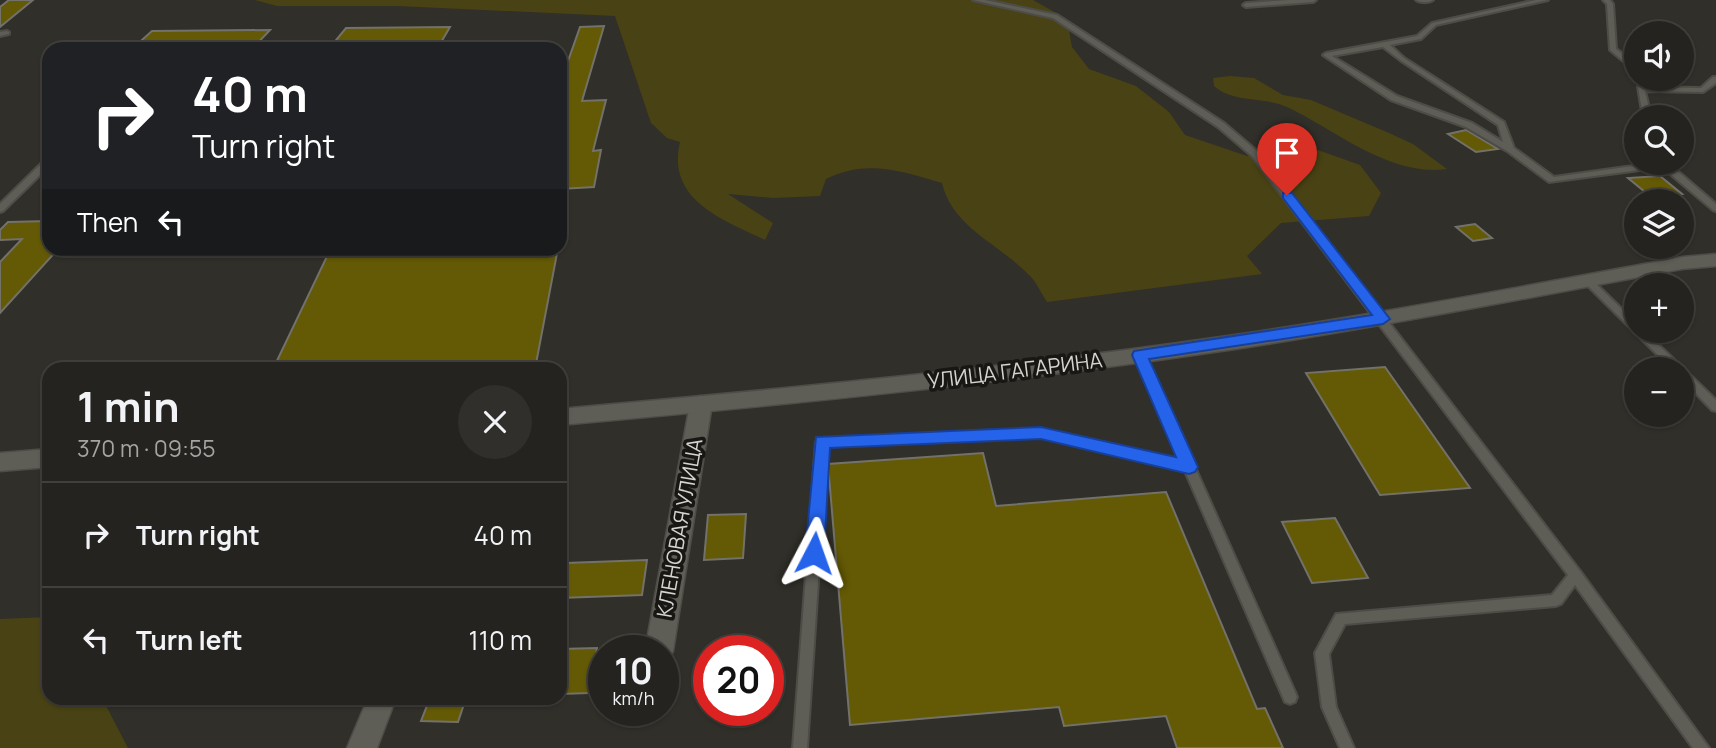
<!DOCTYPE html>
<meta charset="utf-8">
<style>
:root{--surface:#24231f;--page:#302f2c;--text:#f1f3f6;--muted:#a3a4a4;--line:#41403d}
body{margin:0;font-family:Manrope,sans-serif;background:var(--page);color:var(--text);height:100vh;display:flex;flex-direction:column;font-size:26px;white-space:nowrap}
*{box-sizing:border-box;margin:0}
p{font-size:23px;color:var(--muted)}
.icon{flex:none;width:38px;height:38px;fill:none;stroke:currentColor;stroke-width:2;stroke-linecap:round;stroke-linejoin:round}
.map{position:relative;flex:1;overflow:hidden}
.sheet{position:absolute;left:42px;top:362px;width:525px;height:343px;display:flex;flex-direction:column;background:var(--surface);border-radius:21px;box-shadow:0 2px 5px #0004,0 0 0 2px var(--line)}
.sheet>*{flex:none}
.banner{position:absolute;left:42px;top:42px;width:525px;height:214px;border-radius:21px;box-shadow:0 2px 5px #0004,0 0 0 2px var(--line);background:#202124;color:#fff;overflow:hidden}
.buttons{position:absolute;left:1624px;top:21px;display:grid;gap:14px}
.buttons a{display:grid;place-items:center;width:70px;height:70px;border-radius:50%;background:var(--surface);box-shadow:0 2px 5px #0004,0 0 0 2px var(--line);font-size:35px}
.speed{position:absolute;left:588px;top:635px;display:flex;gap:14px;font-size:35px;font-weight:700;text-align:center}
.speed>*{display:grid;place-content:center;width:91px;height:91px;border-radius:50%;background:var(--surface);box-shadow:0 2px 5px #0004,0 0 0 2px var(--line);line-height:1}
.speed small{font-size:18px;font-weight:400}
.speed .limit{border:10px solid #d22;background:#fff;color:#111}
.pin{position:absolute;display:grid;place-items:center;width:60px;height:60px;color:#fff;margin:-72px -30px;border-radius:50% 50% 50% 0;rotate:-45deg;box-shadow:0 0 7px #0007}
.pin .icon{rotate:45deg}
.me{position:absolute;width:77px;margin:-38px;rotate:4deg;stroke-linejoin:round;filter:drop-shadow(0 0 5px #0008)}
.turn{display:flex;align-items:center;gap:24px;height:147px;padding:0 35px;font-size:32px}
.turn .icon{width:91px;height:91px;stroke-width:2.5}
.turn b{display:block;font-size:49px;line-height:60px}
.then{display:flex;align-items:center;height:66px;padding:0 35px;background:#0003;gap:14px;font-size:26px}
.round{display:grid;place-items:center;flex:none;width:74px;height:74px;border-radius:37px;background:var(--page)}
.headline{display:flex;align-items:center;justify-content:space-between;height:119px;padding:0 35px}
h1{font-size:42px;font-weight:700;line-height:52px}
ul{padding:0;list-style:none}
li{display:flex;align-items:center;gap:21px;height:105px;padding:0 35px;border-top:2px solid var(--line)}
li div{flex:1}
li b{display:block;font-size:26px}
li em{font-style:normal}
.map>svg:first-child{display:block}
.green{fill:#494214}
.building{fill:#645904;stroke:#72716a;stroke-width:2}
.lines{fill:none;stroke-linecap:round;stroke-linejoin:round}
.lane-casing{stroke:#4d4c47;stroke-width:4}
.street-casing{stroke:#4d4c47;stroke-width:3}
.secondary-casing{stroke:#4d4c47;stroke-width:3}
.lane{fill:#5e5d56;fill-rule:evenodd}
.street{fill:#5e5d56;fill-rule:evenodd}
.secondary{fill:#5e5d56;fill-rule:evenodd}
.route{fill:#2563eb;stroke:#184099;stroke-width:2}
.labels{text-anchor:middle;stroke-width:7;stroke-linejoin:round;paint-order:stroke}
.street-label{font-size:21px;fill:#d5d4d0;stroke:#181714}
</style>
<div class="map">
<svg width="1716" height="748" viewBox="0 0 1716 748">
<rect width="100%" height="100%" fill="#302f29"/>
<g class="green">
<path d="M255,0h778l34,19 5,28 17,22 47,17 33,26 16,23 62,21h26l42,-7 45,16 21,28 -12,23 -88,7 -34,33 15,18 -215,28c-6,-9 -11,-21 -19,-28 -29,-30 -76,-47 -86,-91 -42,-12 -75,-24 -116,-4l-6,17 -47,2 -45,-4 45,29 -8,17c-42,-20 -99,-40 -85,-98l-13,-4 -16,-15 -36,-107 -218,-10h-120z"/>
<path d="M1230,76l24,2 29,17 28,5 78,33 24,11 34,25c-58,8 -111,-39 -160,-62 -24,-11 -52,-3 -73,-21l-1,-8z"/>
<path d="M49,617v81h53l26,50h-128v-129z"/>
</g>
<g class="building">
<path d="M9,0h24l-33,27v-20z"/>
<path d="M604,26l-22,75 24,-1 -13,51 8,-1 -7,37 -34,2v-105l20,-57z"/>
<path d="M450,27l-10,17 -108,1 14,-17z"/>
<path d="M270,30l-18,19h-120l20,-18z"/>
<path d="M1466,130l32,19 -22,3 -28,-18z"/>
<path d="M1660,176l22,18 -32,2 -22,-18z"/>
<path d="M49,221v27h10l-59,65v-51l22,-23 -22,1v-10l8,-8z"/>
<path d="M1475,224l17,14 -19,3 -17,-14z"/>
<path d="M331,248h227l-23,121h-262z"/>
<path d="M1385,367l85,121 -90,7 -74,-122z"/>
<path d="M983,453l13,53 170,-14 91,217 8,-1 18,40h-106l-11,-32 -102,10 -5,-19 -209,18 -22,-261z"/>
<path d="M746,514l-3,44 -39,2 4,-45z"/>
<path d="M1335,518l33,60 -56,5 -30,-61z"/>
<path d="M647,560l-5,35 -82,3 6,-35z"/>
<path d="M597,648l-8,45 -29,1v-45z"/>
<path d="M430,698h36l-8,24 -37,-1z"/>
</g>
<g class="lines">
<g class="lane-casing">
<g id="lane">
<path d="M973,0h12l72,15 167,108 34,29 322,419 129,177h-16l-118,-163 -14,19 -5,2 -211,18 -16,30 7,53 18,41h-14l-18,-41 -7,-54 21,-39 216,-19 16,-20 -316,-419 -34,-29 -165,-109z"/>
<path d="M1288,0h28l-3,2 -67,5 -3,-2 3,-2z"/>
<path d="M1416,0h17c-4,3 -13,3 -17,0z"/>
<path d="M1536,0h12l-112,25 -15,14 -31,6 14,13 100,64 10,26 40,29 101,-14h13l48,41v7l-3,-1 -51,-43 -113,15 -42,-31 -41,-24 -75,-27 -68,-45 3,-2 91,-17 15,-13zM1383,47l17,13 98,65 5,17 -31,-19 -75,-27 -65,-40z"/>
<path d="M1603,0h7l3,4 3,45c14,10 20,12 20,30h2h-5l-5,-14 -18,-15 -3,-46z"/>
<path d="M7,31l2,1v2l-9,2v-4z"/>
<path d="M1713,77h3v6l-13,9 -58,-1 6,26h-8l-5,-30 63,1z"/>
<path d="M46,159h3v7l-46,45 -3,1v-8z"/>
<path d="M1587,277l3,1 46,45v8h8l72,69v11l-4,-1 -30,-31v-10h-10l-88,-87 -2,-2z"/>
<path d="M1140,351l5,4 150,337 2,5 -2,5 -5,2 -5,-2 -100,-231 -144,-34 -214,9 -20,302h-14l23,-306 2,-3 223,-10 140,32 -46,-106z"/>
</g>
</g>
<g class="street-casing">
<g id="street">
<path d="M701,396l8,2 3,6 -39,247 -4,9 -6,2v-11h-18l45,-247 3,-6z"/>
<path d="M368,698h28l-19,50h-30z"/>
</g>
</g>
<g class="secondary-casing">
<g id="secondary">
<path d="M1716,254v12l-34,3c-151,28 -302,58 -454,81 -222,33 -445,55 -668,75v-16c223,-20 446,-41 668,-73 152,-22 303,-51 454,-79z"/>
<path d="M49,449v18l-49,4v-18z"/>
</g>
</g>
<use href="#lane" class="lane"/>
<use href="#street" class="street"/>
<use href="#secondary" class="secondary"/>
</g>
<path class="route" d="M1283,193h9l98,126 -7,5 -234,35 49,108 -3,5 -6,2 -148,-35 -211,9 -6,105 -3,6h-14l-2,-6 11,-116 225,-10 135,30 -44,-102 2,-4 238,-36 -89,-117z"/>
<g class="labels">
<g class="street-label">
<text transform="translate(1015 371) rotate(-7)" y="7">УЛИЦА ГАГАРИНА</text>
<text transform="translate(680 528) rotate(-80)" y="7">КЛЕНОВАЯ УЛИЦА</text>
</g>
</g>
</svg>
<div class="buttons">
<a><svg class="icon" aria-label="sound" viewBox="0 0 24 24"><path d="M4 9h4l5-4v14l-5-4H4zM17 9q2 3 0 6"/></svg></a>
<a><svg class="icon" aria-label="search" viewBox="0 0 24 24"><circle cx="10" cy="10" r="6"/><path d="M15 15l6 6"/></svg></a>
<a><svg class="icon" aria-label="layers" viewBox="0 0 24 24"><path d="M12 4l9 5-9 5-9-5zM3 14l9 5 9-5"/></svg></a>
<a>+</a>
<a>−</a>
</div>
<div class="speed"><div>10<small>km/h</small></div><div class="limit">20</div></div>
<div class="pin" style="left:1287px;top:195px;background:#d93025"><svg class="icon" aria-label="arrive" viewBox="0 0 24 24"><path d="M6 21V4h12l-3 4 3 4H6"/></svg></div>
<svg class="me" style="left:814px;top:553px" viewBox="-20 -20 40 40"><path d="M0-17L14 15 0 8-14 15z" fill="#2563eb" stroke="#fff" stroke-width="4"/></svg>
<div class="banner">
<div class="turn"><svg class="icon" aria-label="right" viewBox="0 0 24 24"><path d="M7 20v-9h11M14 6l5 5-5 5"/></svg><div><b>40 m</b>Turn right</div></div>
<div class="then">Then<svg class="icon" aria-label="left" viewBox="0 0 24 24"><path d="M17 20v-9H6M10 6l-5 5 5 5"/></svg></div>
</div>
<section class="sheet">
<div class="headline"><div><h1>1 min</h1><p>370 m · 09:55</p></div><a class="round"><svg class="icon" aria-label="close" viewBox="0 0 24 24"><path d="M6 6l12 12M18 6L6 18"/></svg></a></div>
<ul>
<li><svg class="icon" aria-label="right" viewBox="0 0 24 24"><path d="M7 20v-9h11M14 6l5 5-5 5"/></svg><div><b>Turn right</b></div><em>40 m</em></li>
<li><svg class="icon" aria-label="left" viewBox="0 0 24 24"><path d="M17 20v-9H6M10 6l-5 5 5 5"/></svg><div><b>Turn left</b></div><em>110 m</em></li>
</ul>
</section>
</div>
